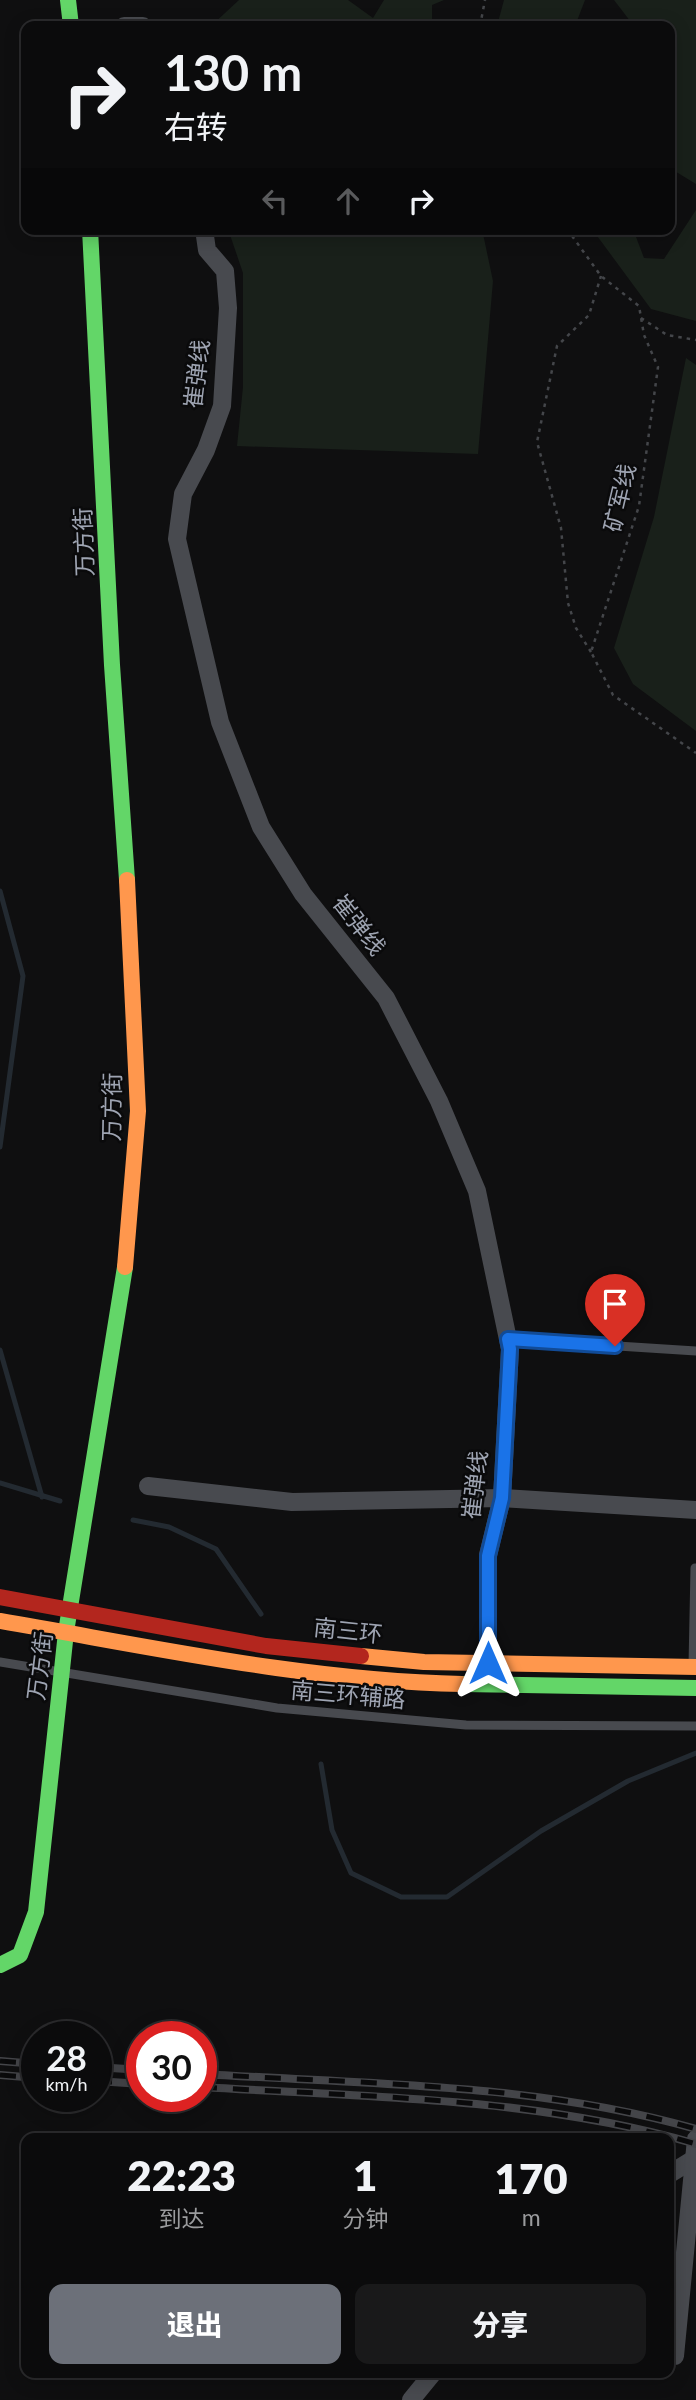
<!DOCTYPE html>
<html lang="zh">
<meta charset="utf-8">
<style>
:root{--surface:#0b0b0c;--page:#19191a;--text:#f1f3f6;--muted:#9a9b9d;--line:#2b2b2d;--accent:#6c7079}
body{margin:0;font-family:Lato,"Noto Sans SC",sans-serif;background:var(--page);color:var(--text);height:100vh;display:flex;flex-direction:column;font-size:26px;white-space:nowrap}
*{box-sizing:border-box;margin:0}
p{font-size:23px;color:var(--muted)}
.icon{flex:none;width:38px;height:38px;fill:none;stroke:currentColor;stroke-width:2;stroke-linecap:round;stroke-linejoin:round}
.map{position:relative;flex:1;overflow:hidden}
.details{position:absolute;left:21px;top:2133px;width:653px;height:245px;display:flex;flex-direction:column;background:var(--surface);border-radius:14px;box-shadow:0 4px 18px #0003,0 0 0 2px var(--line)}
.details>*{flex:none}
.hud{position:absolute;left:21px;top:21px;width:654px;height:214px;border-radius:14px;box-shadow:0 4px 18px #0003,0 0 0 2px var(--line);background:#0b0b0c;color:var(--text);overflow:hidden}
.speed{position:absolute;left:21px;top:2021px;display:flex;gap:14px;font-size:35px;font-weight:700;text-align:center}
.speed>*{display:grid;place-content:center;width:91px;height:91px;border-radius:50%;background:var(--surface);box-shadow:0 4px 18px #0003,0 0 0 2px var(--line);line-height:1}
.speed small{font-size:18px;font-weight:400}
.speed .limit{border:10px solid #d22;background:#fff;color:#111}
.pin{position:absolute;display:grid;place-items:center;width:60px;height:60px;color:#fff;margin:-72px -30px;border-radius:50% 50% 50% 0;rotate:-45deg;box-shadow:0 0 7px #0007}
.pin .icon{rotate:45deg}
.me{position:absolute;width:77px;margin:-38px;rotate:0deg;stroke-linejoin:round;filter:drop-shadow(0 0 5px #0008)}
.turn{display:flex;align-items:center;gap:24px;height:147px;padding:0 28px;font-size:32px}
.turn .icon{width:91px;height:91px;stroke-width:2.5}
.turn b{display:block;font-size:49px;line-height:60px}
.lanes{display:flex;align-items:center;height:66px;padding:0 28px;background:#0003;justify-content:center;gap:35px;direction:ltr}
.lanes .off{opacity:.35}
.eta{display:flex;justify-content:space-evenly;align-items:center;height:119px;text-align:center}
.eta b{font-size:42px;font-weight:800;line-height:49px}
.action{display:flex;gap:14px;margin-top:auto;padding:14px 28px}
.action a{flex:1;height:80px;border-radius:14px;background:var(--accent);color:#fff;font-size:28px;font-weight:800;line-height:80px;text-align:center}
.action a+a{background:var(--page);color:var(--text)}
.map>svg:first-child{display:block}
.green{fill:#19201a}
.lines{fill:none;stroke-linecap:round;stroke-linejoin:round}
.stream{stroke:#232a31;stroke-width:5}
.path{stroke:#44464a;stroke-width:2.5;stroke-dasharray:3.5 5;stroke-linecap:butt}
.lane{stroke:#484a4f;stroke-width:9}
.street{stroke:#484a4f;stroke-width:18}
.fast{stroke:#63d668;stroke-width:16}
.slow{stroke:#ff974d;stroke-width:16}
.jam{stroke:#b3261e;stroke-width:16}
.rail-casing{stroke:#444549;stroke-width:8}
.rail{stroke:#0a0a0b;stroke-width:5;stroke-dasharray:16;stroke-linecap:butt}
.route-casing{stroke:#114b97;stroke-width:18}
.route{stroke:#1a73e8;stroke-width:12}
.labels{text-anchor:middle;stroke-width:5;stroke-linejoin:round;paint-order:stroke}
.street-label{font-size:23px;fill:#9ea4b2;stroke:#0a0a0b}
</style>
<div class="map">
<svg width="696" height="2400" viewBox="0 0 696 2400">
<rect width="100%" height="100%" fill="#0f0f10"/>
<g class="green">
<path d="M239,0h109l25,18 11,-18h60l-12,5v21h-221z"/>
<path d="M504,0h81l-10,26h-78z"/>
<path d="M614,0h82v184l-23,-14 -3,-144h-36z"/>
<path d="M696,210v111l-45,-12 -59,-80h41l11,29 20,1z"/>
<path d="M228,229h254l11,52 -15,173 -241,-8 6,-59v-114z"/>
<path d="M686,358l10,7v366l-63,-47 -19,-36 40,-131z"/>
</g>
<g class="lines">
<g class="stream">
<path d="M0,891l23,85 -23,171"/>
<path d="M0,1350l42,147"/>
<path d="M0,1483l60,18"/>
<path d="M133,1520l36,7 47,22 45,65"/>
<path d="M321,1764l11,66 19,43 50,24h46l94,-66 87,-50 68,-28"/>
</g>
<g class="path">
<path d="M480,26l5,-26"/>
<path d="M567,229l34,47 38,30 5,29 14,32 -19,139 -48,146 22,43 83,58"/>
<path d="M641,318l26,17 29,5"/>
<path d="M591,652l-15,-24 -8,-25 -7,-75 -24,-86 20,-96 32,-31 12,-39"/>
</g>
<g class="lane">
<path d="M508,1339l188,12"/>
<path d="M0,1662l277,46 189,17 230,1"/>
<path d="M693,1665l2,-97"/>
</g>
<g class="street">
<path d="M124,26h19"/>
<path d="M204,229l3,21 18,21 3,37 -6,98 -16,44 -23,44 -6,45 43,183 41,105 42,67 83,104 53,103 38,90 33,158 -8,149 -14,57v108"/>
<path d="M148,1486l144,16 210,-4 194,12"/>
<path d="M668,2175l26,-16"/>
<path d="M675,2356l21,-217"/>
<path d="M411,2400l22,-27"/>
</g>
<g class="fast">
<path d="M68,0l3,26"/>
<path d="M90,229l22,436 15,215"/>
<path d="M462,1684l234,4"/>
<path d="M0,1965l20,-10 16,-43 30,-280 59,-365"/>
</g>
<g class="slow">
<path d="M125,1267l13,-156 -11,-231"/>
<path d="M0,1621c153,26 307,60 462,63"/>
<path d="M361,1656l63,6 272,5"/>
</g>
<path class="jam" d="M0,1597l266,49 95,10"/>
<g class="rail-casing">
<g id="rail">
<path d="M0,2061l37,3"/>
<path d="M96,2067l46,3"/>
<path d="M201,2074c166,10 335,9 495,55"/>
<path d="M0,2075l37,3"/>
<path d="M96,2081l46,3"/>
<path d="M201,2087c166,10 335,10 495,57"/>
</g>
</g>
<use href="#rail" class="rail"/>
</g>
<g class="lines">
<g class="route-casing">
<path id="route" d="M488,1663v-107l14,-58 8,-149 -2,-10 107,7"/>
</g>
<use href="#route" class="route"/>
</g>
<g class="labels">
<g class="street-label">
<text transform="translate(197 374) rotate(-83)" y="8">崔弹线</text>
<text transform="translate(620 498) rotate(-77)" y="8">矿军线</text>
<text transform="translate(84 542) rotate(-92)" y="8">万方街</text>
<text transform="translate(359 925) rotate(52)" y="8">崔弹线</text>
<text transform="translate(112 1107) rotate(-89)" y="8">万方街</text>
<text transform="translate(475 1485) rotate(-83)" y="8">崔弹线</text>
<text transform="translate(348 1631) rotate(6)" y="8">南三环</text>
<text transform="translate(40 1666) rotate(-83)" y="8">万方街</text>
<text transform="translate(348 1695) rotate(5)" y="8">南三环辅路</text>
</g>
</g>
</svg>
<div class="speed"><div>28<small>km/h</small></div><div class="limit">30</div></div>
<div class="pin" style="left:615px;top:1346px;background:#d93025"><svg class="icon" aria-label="arrive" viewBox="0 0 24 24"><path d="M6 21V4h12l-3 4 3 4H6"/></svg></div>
<svg class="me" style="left:488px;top:1663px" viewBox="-20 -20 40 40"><path d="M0-17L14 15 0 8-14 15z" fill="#1a73e8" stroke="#fff" stroke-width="4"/></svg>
<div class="hud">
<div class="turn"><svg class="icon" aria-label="right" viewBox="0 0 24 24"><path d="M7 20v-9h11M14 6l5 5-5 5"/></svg><div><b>130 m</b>右转</div></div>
<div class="lanes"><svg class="icon off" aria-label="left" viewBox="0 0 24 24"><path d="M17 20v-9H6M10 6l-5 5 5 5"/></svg><svg class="icon off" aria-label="ahead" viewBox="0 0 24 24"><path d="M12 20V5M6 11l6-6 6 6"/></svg><svg class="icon" aria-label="right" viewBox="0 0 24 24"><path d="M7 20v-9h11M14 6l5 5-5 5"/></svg></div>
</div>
<section class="details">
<div class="eta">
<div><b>22:23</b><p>到达</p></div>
<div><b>1</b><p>分钟</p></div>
<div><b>170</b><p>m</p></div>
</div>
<div class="action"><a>退出</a><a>分享</a></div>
</section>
</div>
